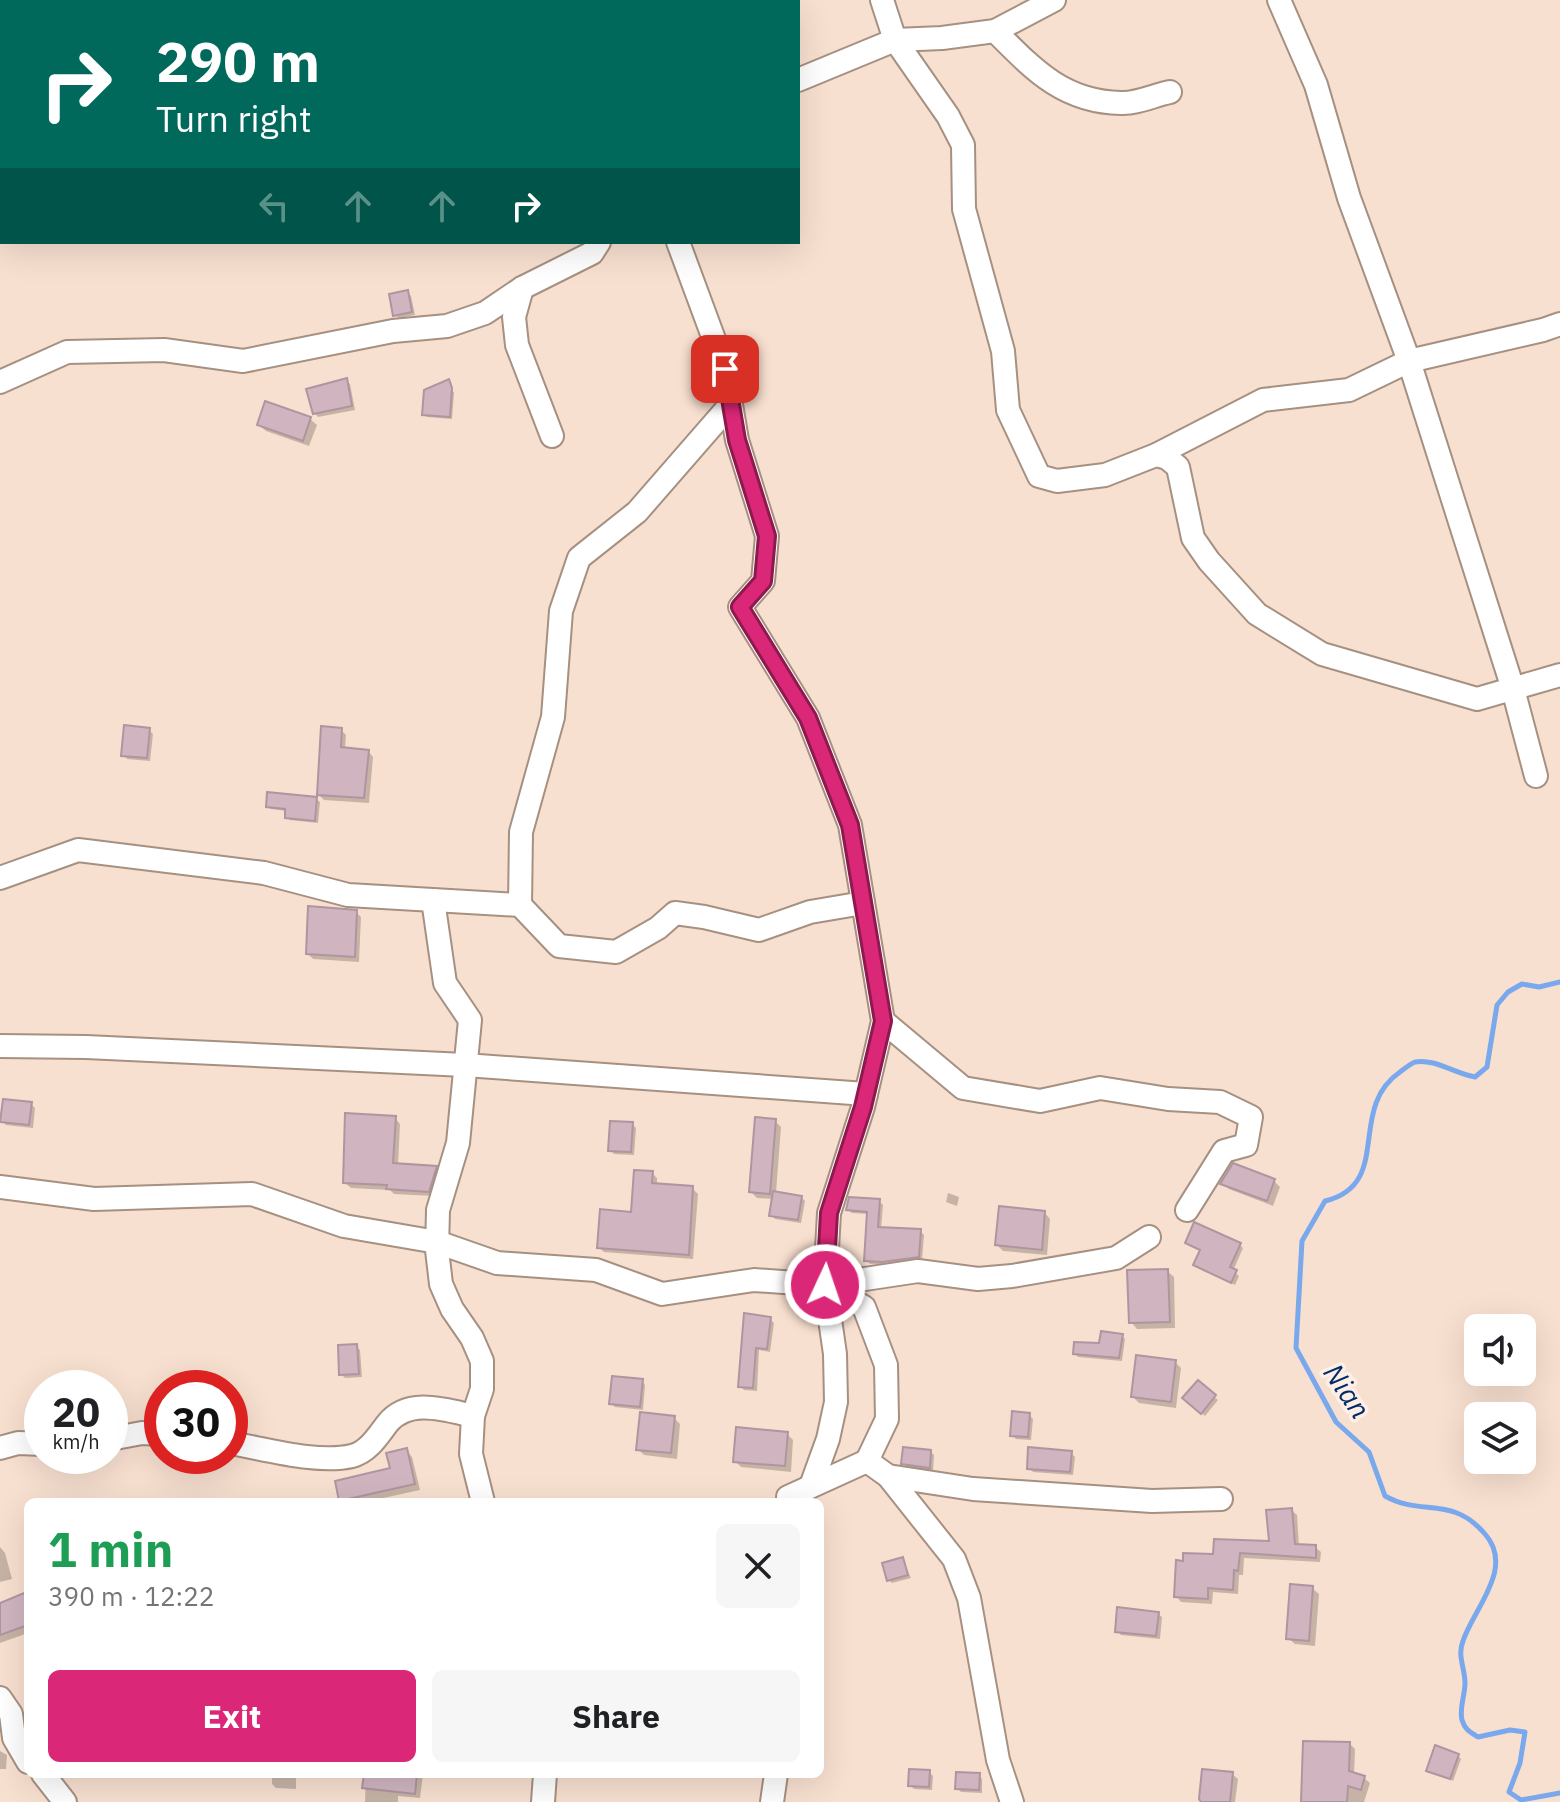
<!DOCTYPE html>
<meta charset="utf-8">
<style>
:root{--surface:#fff;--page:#f6f6f6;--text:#202124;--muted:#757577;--accent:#db2777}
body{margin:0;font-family:"IBM Plex Sans",sans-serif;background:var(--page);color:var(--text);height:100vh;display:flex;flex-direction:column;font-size:30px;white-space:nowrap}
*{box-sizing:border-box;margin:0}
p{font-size:26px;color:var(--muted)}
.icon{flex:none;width:44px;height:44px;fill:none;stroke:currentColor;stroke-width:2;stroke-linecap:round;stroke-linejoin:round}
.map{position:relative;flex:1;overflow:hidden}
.details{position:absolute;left:24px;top:1498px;width:800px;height:280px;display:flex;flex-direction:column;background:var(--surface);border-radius:12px;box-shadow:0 8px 32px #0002}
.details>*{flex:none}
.hud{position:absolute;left:0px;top:0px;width:800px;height:244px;box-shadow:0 8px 32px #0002;background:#00695c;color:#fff;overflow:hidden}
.buttons{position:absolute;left:1464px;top:1314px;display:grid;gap:16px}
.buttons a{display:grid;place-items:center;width:72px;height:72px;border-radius:12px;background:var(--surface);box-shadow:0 8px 32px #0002;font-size:40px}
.speed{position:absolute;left:24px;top:1370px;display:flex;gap:16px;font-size:40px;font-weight:700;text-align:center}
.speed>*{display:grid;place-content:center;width:104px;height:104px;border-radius:50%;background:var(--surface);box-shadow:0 8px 32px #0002;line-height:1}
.speed small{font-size:20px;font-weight:400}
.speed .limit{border:12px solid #d22;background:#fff;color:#111}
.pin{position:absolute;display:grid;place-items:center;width:68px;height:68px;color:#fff;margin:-34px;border-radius:16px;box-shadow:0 4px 12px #0006}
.me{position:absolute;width:88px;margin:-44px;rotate:3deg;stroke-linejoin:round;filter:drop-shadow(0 0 6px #0008)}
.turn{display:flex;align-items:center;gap:28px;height:168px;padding:0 24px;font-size:36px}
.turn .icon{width:104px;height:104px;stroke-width:2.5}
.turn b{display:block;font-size:56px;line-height:68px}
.lanes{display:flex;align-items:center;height:76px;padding:0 24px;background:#0003;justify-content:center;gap:40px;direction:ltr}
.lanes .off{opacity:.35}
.round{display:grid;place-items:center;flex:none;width:84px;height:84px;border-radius:12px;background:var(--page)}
.summary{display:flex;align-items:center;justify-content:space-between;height:136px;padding:0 24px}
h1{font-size:48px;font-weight:800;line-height:60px;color:#1e9e55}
.cta{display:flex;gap:16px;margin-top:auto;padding:16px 24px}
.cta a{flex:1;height:92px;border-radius:12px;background:var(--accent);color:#fff;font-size:32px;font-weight:800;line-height:92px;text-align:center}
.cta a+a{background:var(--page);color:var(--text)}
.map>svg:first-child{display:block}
.shadow{fill:#0003}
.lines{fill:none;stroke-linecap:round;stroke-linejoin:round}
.stream{stroke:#7aa8ed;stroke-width:5}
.building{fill:#d0b5c0;stroke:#af959f;stroke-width:2}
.minor-casing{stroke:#a69081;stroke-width:26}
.minor{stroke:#fff;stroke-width:22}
.route-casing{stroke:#8e194d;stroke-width:20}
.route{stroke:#db2777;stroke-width:14}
.labels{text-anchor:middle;stroke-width:7;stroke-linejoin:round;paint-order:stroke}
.water-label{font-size:28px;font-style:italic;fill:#012c68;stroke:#feefe6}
</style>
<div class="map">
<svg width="1560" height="1802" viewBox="0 0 1560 1802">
<rect width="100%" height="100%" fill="#f8e0d0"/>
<g class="shadow">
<path d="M407,292l4,4 4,19 -16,3 -4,-3z"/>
<path d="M346,381l4,3 5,26 -37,7 -3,-4z"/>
<path d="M448,382l6,11 -2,26 -25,-2 -3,-3z"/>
<path d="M310,419l7,6 -8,21 -43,-15 -7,-6z"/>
<path d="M149,730l4,4 -3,27 -23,-2 -3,-4z"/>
<path d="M341,730l5,5 -1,14 23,2 5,6 -4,46 -45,-3 -5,-5z"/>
<path d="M316,799l4,3 -2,21 -28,-3 -3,-3v-6l-16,-2 -3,-3z"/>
<path d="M356,912l5,5 -2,45 -46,-3 -5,-5z"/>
<path d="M31,1104l4,4 -2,20 -27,-3 -4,-4z"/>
<path d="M395,1118l5,6 -2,42 38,2 5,5 -7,23 -40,-2 -4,-4 -39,-2 -6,-5z"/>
<path d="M775,1121l6,6 -5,66 25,4 4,4 -4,22 -26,-4 -3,-4 2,-16 -17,-1 -6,-6z"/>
<path d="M632,1124l4,4 -2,27 -20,-1 -4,-4z"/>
<path d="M652,1173l5,5v7l35,3 6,6 -5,65 -89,-7 -5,-5 34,-33z"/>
<path d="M1274,1181l6,6 -7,19 -44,-17 -6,-6z"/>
<path d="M948,1193l11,4 -2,9 -11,-4z"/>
<path d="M879,1201l4,4 -2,24 39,2 4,4 -2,25 -35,5 -17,-1 -4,-4 3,-46 -17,-1 -3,-3z"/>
<path d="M1044,1212l6,7 -3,36 -44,-4 -6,-6z"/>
<path d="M1187,1243l53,2 3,3 -10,23 6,5 -4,9 -36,-17 -4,-3 7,-13z"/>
<path d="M1167,1271l7,6 1,51 -38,1 -6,-7z"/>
<path d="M746,1315l24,4 4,4 -4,29 -11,-2 -2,41 -13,-1 -4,-4z"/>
<path d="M1122,1336l3,3 -3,22 -44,-4 -3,-3z"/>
<path d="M356,1346l4,4 2,27 -17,1 -4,-4z"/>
<path d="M1175,1362l6,6 -5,40 -37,-5 -6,-6z"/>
<path d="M642,1381l3,4 -2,25 -28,-3 -4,-4z"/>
<path d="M1198,1383l20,17 -13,16 -20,-18z"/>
<path d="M1029,1415l4,4 -2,21 -15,-1 -4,-4z"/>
<path d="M674,1418l6,6 -3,35 -33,-4 -6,-6z"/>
<path d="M787,1434l6,6 -2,32 -50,-5 -6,-6z"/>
<path d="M406,1450l6,7 8,33 -55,12h-22l-2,-2 52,-30z"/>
<path d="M930,1451l4,4 -1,16 -26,-4 -3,-4z"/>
<path d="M1071,1453l4,4 -2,18 -40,-3 -4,-4z"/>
<path d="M1291,1510l6,5 2,31 16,1 6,5 -1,10 -76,-4 -1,17h-4l-1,19 -25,-2 -1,12 -31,-2 -5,-6 39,-40 56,-13z"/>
<path d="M0,1547l5,6 7,26 -12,3z"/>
<path d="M902,1559l9,19 -19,5 -3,-3z"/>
<path d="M1312,1588l7,6 -4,52 -20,-2 -7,-6z"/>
<path d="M24,1596l4,4v33l-28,10v-38z"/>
<path d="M1158,1614l4,3 -2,22 -39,-4 -4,-4z"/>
<path d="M1350,1744l5,5 -1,26 10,3 6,5 -6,19h-61z"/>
<path d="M0,1751l7,4 -1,14h-6z"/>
<path d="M1457,1755l4,4 -8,22 -24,-11z"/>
<path d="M929,1772l4,4 -1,14 -18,-1 -4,-4z"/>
<path d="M272,1774h24v15l-20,-1 -4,-4z"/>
<path d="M366,1774h57l-3,24 -22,-2v6h-33z"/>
<path d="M1232,1774l6,5 -3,23h-32z"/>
<path d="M979,1775l3,4v14l-21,-1 -4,-4z"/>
</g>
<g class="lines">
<path class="stream" d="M1560,982l-21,5 -17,-3 -14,8 -11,13 -10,62 -12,10c-19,-3 -41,-19 -60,-15 -5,2 -11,7 -15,10 -54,37 -6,112 -75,129l-23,40 -6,107 40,74 33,30 16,44c37,21 67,-1 100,38 30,34 -11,74 -22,107 -6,15 2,27 2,42 0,12 -6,26 -3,37 3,10 8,12 16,17l32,-7 15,2 -5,31 -11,29 12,8 39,-7"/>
</g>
<g class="building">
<path d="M408,290l4,22 -19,4 -4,-22z"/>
<path d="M347,378l5,28 -39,8 -7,-25z"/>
<path d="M449,379l3,9 -2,29 -28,-2 2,-25z"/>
<path d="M265,401l46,16 -8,24 -46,-16z"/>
<path d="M124,725l26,3 -3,30 -26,-2z"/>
<path d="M321,726l21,2 -1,19 28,3 -5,48 -47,-3z"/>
<path d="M267,792l50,5 -2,24 -30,-3v-9l-19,-2z"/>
<path d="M308,906l49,4 -2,47 -49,-3z"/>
<path d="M3,1099l29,3 -3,23 -29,-3z"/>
<path d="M345,1113l51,3 -3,47 44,3 -8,26 -43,-3 1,-4 -44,-2z"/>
<path d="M755,1117l21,2 -6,75 -21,-2z"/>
<path d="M610,1121l23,1 -2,30 -23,-1z"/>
<path d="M1233,1163l42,16 -8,22 -47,-17z"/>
<path d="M634,1170l19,1 -1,12 41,3 -4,69 -92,-7 3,-39 31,3z"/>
<path d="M773,1191l29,5 -4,24 -29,-4z"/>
<path d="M849,1197l31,2 -2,28 43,2 -2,28 -37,5 -18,-1 3,-49 -21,-2z"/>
<path d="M999,1206l46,5 -3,39 -47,-5z"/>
<path d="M1194,1222l47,21 -11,24 7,3 -6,13 -38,-18 7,-15 -15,-7z"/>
<path d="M1168,1269l2,53 -41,1 -2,-53z"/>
<path d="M744,1313l27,4 -4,32 -11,-1 -3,40 -15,-1z"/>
<path d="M1101,1331l22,3 -4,24 -46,-4 1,-12 25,1z"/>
<path d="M357,1344l2,30 -20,1 -1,-30z"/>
<path d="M1136,1355l40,5 -5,42 -40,-5z"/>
<path d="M612,1376l31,3 -3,28 -31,-3z"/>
<path d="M1198,1380l18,15 -15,19 -19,-16z"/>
<path d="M1012,1411l18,2 -2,24 -18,-1z"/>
<path d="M640,1412l35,4 -4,37 -35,-3z"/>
<path d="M736,1427l52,5 -3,34 -52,-4z"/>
<path d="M903,1447l28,3 -1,18 -29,-4z"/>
<path d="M1028,1447l44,4 -2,21 -43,-3z"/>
<path d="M407,1448l8,36 -76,17 -4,-20 55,-13 -4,-15z"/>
<path d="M1292,1508l3,36 21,1v13l-76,-5 -2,18 -4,-1 -1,20 -25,-2v11l-34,-2 2,-37 7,1v-8l30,1 1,-15 55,2 -3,-31z"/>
<path d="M903,1557l5,18 -21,6 -5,-18z"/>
<path d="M1290,1584l23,2 -4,55 -23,-2z"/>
<path d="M24,1593l4,11v21l-28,10v-32z"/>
<path d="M1117,1607l42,5 -3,24 -41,-4z"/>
<path d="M1303,1741l47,1 -1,29 16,5 -4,14 -13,-4 -1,16h-46z"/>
<path d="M1435,1745l24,9 -9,25 -24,-8z"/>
<path d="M909,1769l21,1 -1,17 -21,-1z"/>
<path d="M1202,1769l31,3 -3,30h-29l-2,-3z"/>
<path d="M956,1772l24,1 -1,17 -24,-1z"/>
<path d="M364,1774h53l-2,20 -53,-6z"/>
</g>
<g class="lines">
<g class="minor-casing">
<g id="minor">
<path d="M610,0l1,2"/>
<path d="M882,0l13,40 53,76 15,29 1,64 39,142 5,59 31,66 18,5 48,-6 51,-20 11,3 11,9 15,71 16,23 48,53 65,40 155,45 83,-24"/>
<path d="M1279,0l37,85 33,113 60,163 104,328 23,87"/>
<path d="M995,31l59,-31"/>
<path d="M798,80l97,-40 47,-2 53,-7c38,38 68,71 126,72 15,1 34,-8 49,-11"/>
<path d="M678,242l47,127 12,71 30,96 -4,45 -23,26 68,111 42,107 33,196 -20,86 -34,106 -4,72 10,69 1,48 -8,37 -17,47"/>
<path d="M522,288l-8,29 3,28 35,91"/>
<path d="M0,382l67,-30 97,-2 79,11 150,-30 54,-5 38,-13 37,-25 70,-35 7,-11"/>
<path d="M1156,455l107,-55 86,-10 60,-29 134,-31 17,-6"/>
<path d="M0,878l78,-28 186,23 84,22 172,10 39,41 57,6 42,-24 17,-15 29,4 55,13 51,-18 53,-9"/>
<path d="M433,900l12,83 25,37 -12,123 -20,67 -1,40 4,34 11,25 20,29 10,23v28l-9,27 -2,38 12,48"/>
<path d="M520,905l1,-73 32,-115 8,-106 18,-53 58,-46 94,-108"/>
<path d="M883,1021l80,67 77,13 60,-13 68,11 52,3 31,15 -5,28 -22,6 -37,59"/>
<path d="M0,1046l86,1 379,18 401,29"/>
<path d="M0,1187l94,12 158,-5 92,32 93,16 60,21 99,7 66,24 92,-14 71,5 93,-14 60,8 34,-3 104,-18 33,-21"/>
<path d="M825,1285l39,22 22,58 1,54 -20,42 21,15 85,13 179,12 69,-2"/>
<path d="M110,1439l32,-6 20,1"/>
<path d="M230,1443c36,6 87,21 122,13 16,-4 26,-20 35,-32 21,-27 59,-14 86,-8"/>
<path d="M0,1448l18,-5 24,1"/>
<path d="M888,1476l66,83 15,39 29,162 14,42"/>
<path d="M788,1502v-5l79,-36"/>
<path d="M0,1698l11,16 3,24 14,24"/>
<path d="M43,1774l22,28"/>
<path d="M543,1802l2,-28"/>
<path d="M772,1802l4,-28"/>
</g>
</g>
<use href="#minor" class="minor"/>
</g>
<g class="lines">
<g class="route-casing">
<path id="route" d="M725,369l12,71 30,96 -4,45 -23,26 68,111 42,107 33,196 -20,86 -34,106 -4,72"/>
</g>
<use href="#route" class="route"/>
</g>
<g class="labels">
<g class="water-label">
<text transform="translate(1347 1391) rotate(56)" y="10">Nian</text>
</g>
</g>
</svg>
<div class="buttons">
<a><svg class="icon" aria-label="sound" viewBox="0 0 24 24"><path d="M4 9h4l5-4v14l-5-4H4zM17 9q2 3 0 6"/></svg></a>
<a><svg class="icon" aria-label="layers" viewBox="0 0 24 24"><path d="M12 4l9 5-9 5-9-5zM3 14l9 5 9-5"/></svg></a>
</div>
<div class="speed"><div>20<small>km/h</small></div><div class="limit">30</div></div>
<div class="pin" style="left:725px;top:369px;background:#d93025"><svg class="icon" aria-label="arrive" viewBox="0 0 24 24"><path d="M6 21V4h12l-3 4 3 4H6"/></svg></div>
<svg class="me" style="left:825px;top:1285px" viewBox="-20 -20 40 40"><circle r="17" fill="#db2777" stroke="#fff" stroke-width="3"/><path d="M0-11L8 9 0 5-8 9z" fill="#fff"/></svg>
<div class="hud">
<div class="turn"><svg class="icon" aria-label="right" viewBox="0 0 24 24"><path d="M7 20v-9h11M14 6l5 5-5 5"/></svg><div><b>290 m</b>Turn right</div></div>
<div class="lanes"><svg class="icon off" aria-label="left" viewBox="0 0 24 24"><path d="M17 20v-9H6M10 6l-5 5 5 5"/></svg><svg class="icon off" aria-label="ahead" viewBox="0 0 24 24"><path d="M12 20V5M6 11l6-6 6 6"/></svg><svg class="icon off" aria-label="ahead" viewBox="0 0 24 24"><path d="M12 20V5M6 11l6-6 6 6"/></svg><svg class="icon" aria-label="right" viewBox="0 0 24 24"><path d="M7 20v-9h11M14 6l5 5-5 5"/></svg></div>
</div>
<section class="details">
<div class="summary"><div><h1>1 min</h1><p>390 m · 12:22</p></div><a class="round"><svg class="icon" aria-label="close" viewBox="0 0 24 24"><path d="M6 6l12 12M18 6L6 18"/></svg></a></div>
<div class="cta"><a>Exit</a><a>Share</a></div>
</section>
</div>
